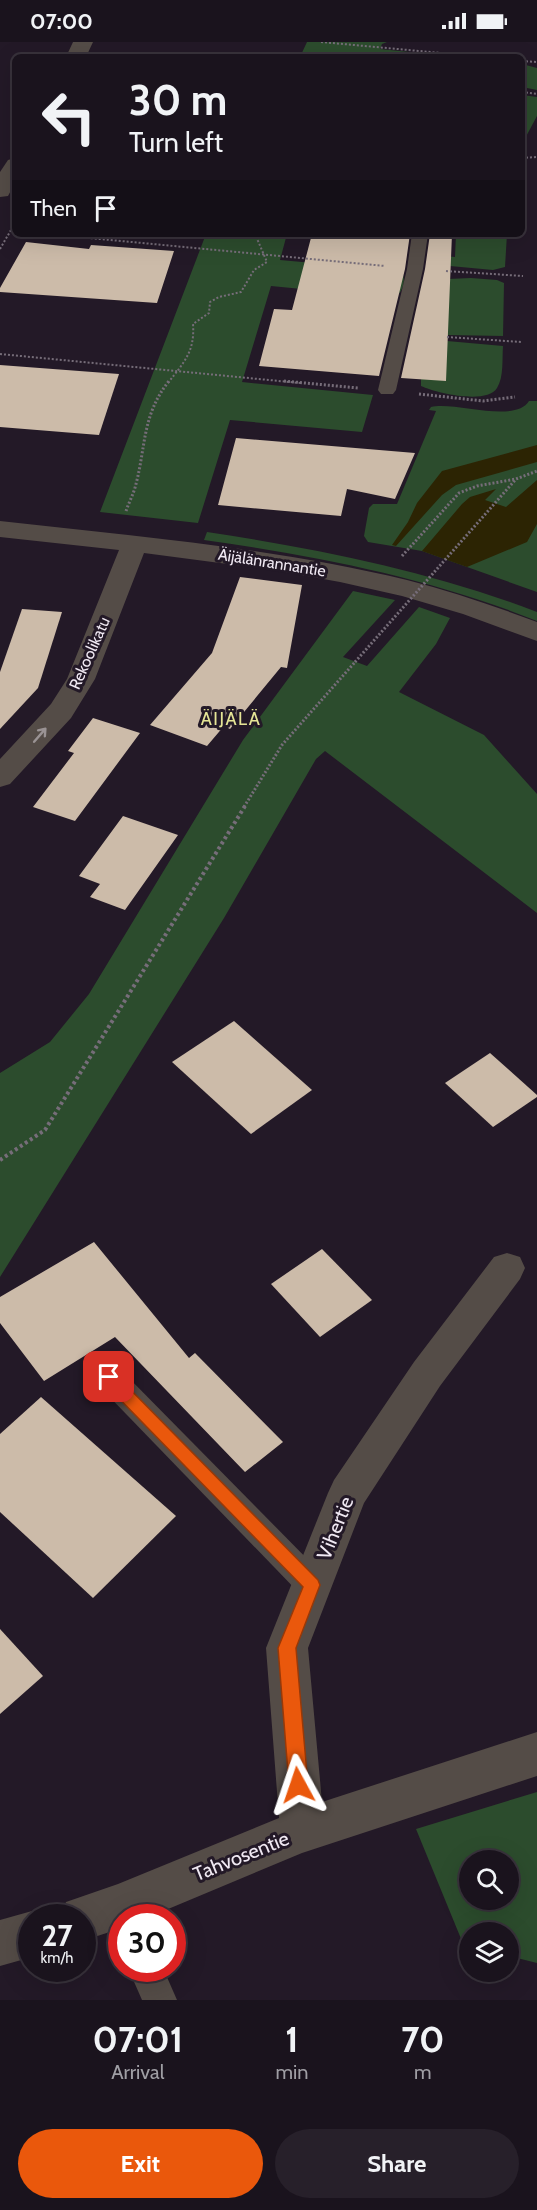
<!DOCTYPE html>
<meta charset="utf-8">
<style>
:root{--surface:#1a131d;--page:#27202a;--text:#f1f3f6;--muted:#9f9ea4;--line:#38323b;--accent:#ea580c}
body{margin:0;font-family:Cabin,sans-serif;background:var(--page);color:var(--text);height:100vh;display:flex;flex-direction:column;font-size:22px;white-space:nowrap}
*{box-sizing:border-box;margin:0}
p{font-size:20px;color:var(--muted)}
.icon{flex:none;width:33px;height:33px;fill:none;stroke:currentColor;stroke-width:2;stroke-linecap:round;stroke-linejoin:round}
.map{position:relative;height:1958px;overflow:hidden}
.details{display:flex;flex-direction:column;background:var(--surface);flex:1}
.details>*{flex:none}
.hud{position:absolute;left:12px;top:12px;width:513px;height:183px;border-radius:9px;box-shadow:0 6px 24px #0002,0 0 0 2px var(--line);background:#1a131d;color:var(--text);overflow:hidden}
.buttons{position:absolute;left:459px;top:1808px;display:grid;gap:12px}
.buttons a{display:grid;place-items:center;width:60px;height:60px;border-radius:50%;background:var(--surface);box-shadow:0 6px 24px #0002,0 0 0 2px var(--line);font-size:30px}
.speed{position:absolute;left:18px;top:1862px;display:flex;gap:12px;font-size:30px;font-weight:700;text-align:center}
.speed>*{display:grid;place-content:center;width:78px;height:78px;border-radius:50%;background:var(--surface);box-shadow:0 6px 24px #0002,0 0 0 2px var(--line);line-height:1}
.speed small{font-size:15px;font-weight:400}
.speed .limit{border:9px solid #d22;background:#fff;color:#111}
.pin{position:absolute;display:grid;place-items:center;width:51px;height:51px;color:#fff;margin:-26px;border-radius:12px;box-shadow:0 3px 9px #0006}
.me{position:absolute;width:66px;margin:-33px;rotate:355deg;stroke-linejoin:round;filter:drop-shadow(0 0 4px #0008)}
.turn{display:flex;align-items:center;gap:21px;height:126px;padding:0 18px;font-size:27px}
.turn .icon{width:78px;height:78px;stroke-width:2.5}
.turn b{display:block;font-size:42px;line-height:51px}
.then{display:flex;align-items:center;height:57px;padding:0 18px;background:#0003;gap:12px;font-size:22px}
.eta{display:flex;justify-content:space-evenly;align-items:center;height:102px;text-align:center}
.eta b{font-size:36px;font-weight:700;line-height:42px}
.primary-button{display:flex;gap:12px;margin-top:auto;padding:12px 18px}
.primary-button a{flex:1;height:69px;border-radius:36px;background:var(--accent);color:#fff;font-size:24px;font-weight:700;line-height:69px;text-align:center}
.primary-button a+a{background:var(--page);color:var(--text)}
.status{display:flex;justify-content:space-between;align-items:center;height:42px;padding:0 30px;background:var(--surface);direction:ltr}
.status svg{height:16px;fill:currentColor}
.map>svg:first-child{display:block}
.green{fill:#2c4c2d;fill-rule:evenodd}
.sand{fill:#2c2403}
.building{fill:#ccbba9}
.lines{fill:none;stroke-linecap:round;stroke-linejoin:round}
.path-far2{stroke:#766d79;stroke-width:2;stroke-dasharray:2 2;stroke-linecap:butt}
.path-far1{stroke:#766d79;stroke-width:3;stroke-dasharray:2 2;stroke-linecap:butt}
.path{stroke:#766d79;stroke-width:4;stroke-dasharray:3 3;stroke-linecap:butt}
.lane{fill:#544c47;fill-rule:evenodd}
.street{fill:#544c47;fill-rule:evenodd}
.path-bridge{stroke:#766d79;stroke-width:3;stroke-dasharray:2 2;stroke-linecap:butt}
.oneway{stroke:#9a9394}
.route{fill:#ea580c;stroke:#983908;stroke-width:1.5}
.labels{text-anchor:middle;stroke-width:6;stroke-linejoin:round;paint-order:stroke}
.street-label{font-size:16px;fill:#f0e9f3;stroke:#231927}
.neighbourhood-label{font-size:18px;letter-spacing:1.5px;fill:#e5e596;stroke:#231927}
.near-street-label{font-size:20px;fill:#f0e9f3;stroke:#231927}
</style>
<div class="status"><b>07:00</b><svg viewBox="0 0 49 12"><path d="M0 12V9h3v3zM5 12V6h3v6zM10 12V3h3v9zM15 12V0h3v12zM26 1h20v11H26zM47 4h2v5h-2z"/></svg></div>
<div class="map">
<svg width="537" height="1958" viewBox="0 0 537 1958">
<rect width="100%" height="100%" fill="#231927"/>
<g class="green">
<path d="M307,0h80l-5,2 -2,5 79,8h-159z"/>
<path d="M522,22l15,4v22l-15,-3z"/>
<path d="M522,53l15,2v19l-15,28z"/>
<path d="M206,192h81l-7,26 122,11c4,11 1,20 -7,27l-124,-12 -29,96 131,13 -11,37 -132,-12 -32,103 -98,-11z"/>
<path d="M456,192h51l-2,33 -12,3 -43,-4 -6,-10 11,1z"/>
<path d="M471,236l26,2 7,3 -1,53 -56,-1 1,-56z"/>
<path d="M447,299l56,5c-1,13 1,31 -6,42 -10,17 -61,5 -76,-2v-21z"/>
<path d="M529,359h8v191l-115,-41 -54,-9 -4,-6 5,-28 4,-4h24l39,-93 -7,-1 2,-3c23,-6 84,17 98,-6z"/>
<path d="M207,490c113,17 223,39 330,80v9c-107,-43 -219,-65 -333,-81z"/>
<path d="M353,549l42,9 -52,57 24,9 52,-59 31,11 -14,26 -37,48 85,43 53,59v119l-212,-162 -9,8 -92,159 -224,359v-204l50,-31 39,-48 154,-254z"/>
<path d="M537,1750v171l-28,-7 -1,-24h-38l-1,15 -5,-1 -48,-117zM470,1818h38v39h-38z"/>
</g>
<g class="sand">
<path d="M537,403v17l-81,23 -14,10 -46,51 -4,-1 16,-23 9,-19 25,-32z"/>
<path d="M537,438v44l-10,18 -60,25 -45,-16 40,-47 8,-7 26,-8 -11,11 21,7z"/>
</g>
<g class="building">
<path d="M312,192h98l-5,35 -26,107 -120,-10 15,-57 18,1z"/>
<path d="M430,192h22l-6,147 -45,-3 24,-109z"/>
<path d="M26,200l63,7 2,-4 83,6 -17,52 -157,-11v-4z"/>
<path d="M0,323l119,9 -20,61 -99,-8z"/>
<path d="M236,396l179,15 -20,46 -48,-10 -6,27 -123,-11z"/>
<path d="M240,535l62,8 -15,83 -6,-1 -51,62 -6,-3 -17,20 -57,-21 62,-72z"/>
<path d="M22,567l40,3 -24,76 -38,41v-57z"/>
<path d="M93,676l47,15 -65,88 -42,-14 41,-54 -6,-2z"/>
<path d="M123,774l55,19 -53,75 -35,-13 10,-13 -21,-8z"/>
<path d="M234,979l78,69 -61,44 -79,-72z"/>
<path d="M490,1011l47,42v2l-44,30 -48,-44z"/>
<path d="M94,1200l95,116 6,-5 88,89 -38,30 -130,-135 -71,44 -44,-58v-26z"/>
<path d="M322,1207l50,51 -52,37 -49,-53z"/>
<path d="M41,1355l135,119 -83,82 -93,-86v-78z"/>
<path d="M0,1587l43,47 -43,38z"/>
</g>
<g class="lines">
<g class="path-far2">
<path d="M321,0l164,15"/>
<path d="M522,19l15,1"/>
<path d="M522,50l15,2"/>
<path d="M522,116l15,-1"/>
<path d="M522,172h3"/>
<path d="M47,192l338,32"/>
<path d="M0,207l15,-26"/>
<path d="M446,229l77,5"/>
<path d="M447,295l74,5"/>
<path d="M0,312l300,29"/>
<path d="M168,341c16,-21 27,-31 25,-59l16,-11 1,-11 9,-5 22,-5 13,-22 13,-8 -12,-28"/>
</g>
<g class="path-far1">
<path d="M284,339l74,7"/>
<path d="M419,352l64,7 32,-4"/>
<path d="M495,461l21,-24 21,-8"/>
<path d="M126,469c3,-9 8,-18 10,-27 10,-38 6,-69 33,-103"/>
<path d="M402,514l57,-63 18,-7 39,-7"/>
<path d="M244,765l38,-62 73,-83"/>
</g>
<path class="path" d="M0,1118l45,-30 200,-324"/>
<g class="lane">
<path d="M412,192h16l-5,35 -27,121 -3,4h-12l-3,-4 29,-121z"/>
<path d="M109,1323l10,3 204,207 4,10 -4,10 -11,4 -11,-4 -202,-209 -4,-9 4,-9z"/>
<path d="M128,1926h35l14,32h-35z"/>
</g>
<g class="street">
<path d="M73,0h20l-7,15h-20z"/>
<path d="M15,116v25l-7,13 -8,1v-25l8,-12z"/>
<path d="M0,479c136,15 273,27 407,59 44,11 87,26 130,42v19l-74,-27 -61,-18 -62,-14 -67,-12 -129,-17 -49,126 -24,39 -61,66 -10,3v-28l51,-55 16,-25 52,-129 -119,-13z"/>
<path d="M507,1211l13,4 5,11 -5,11 -80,107 -76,117 -56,145 14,154 215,-70v44l-235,77 -153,64h-27v11l-40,13v-24h-22l6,-15 52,-18 161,-66 -13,-170 62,-155 6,-13 80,-118 80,-105z"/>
<path d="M32,1869l14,6h-14v40l-32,9v-46z"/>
</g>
<path class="path-bridge" d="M355,620l140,-159"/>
</g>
<defs><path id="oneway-shaft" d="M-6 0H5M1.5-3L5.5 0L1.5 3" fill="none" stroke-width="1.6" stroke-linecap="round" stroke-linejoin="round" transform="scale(1.5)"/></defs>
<use class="oneway" href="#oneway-shaft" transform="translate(40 693) rotate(-49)"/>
<path class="route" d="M109,1329l5,2 204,207 2,5 -24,63 12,137 -3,7 -7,2 -6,-2 -3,-7 -11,-137 25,-61 -200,-205 -2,-5 2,-4z"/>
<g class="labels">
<g class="street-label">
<text transform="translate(272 520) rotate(9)" y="6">Äijälänrannantie</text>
<text transform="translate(89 611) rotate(-66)" y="6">Rekoolikatu</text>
</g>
<g class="neighbourhood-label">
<text x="231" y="683">ÄIJÄLÄ</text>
</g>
<g class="near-street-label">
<text transform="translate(335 1486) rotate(-68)" y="7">Vihertie</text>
<text transform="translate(241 1814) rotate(-22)" y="7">Tahvosentie</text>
</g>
</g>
</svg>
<div class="buttons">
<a><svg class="icon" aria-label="search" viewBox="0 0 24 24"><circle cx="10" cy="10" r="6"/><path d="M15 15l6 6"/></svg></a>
<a><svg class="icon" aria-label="layers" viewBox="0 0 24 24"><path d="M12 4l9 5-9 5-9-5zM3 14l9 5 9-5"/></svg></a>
</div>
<div class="speed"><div>27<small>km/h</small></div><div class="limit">30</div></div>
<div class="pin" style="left:109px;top:1335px;background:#d93025"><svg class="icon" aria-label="arrive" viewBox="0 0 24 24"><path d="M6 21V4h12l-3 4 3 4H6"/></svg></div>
<svg class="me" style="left:298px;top:1743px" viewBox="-20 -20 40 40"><path d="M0-17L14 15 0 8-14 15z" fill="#ea580c" stroke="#fff" stroke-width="4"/></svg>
<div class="hud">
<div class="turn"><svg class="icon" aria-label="left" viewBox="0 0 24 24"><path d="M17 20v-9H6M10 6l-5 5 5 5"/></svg><div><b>30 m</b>Turn left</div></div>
<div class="then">Then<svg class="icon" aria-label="arrive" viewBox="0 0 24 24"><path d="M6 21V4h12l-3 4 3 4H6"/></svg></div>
</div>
</div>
<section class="details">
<div class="eta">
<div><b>07:01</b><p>Arrival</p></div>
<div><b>1</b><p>min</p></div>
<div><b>70</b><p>m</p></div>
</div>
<div class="primary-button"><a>Exit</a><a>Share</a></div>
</section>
